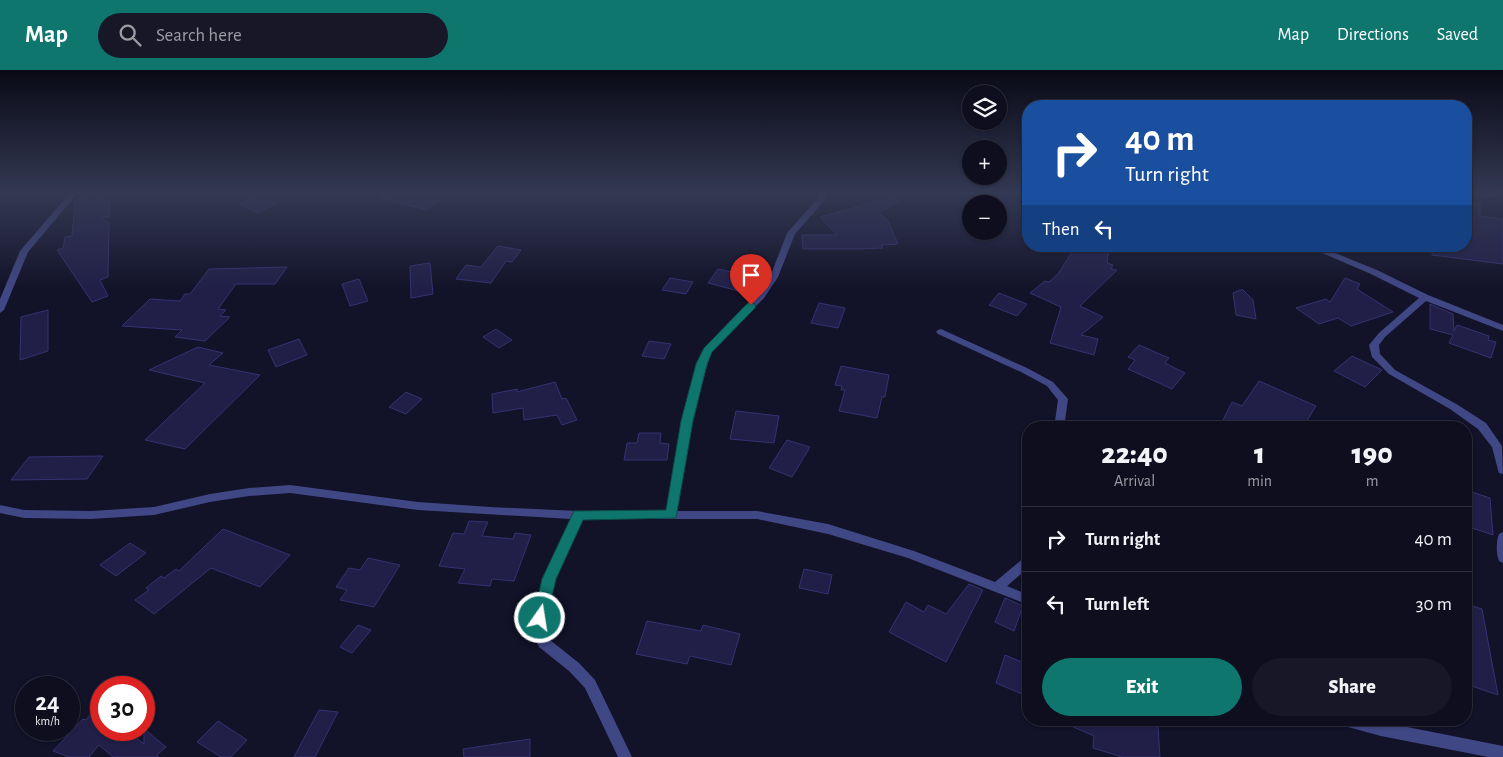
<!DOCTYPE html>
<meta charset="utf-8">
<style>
:root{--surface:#0e0e1e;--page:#171727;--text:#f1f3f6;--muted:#9b9ca4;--line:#2e2e3c;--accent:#0f766e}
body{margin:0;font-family:"Alegreya Sans",sans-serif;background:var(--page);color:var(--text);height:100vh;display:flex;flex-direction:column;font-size:19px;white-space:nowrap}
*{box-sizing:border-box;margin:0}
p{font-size:16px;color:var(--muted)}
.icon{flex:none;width:28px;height:28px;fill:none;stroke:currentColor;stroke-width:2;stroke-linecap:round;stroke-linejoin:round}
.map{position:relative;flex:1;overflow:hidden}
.details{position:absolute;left:1022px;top:351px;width:450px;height:305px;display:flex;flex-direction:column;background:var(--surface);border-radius:20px;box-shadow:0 1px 4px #0004,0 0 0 1px var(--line)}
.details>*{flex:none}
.guide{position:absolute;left:1022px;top:30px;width:450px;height:152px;border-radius:20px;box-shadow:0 1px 4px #0004,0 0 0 1px var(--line);background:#1a4fa0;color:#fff;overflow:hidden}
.controls{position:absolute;left:962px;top:15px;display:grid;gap:10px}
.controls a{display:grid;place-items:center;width:45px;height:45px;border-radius:50%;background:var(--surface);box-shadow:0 1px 4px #0004,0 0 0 1px var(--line);font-size:25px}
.speed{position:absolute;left:15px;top:606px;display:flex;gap:10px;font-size:25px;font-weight:700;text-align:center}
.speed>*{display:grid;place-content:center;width:65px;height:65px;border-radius:50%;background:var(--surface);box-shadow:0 1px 4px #0004,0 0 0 1px var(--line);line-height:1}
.speed small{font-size:12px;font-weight:400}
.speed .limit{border:8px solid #d22;background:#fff;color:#111}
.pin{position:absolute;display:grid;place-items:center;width:42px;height:42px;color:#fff;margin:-51px -21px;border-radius:50% 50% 50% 0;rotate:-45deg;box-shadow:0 0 5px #0007}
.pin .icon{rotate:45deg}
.me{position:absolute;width:55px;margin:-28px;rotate:13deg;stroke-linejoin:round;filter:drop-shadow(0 0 4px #0008)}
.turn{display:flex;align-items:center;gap:18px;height:105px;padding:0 20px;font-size:22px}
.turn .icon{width:65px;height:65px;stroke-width:2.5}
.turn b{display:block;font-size:35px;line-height:42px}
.then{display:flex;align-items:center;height:48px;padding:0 20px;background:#0003;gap:10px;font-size:19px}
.eta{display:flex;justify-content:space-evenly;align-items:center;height:85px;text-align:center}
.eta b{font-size:30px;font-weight:800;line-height:35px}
.action{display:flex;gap:10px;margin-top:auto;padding:10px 20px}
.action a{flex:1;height:58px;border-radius:30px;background:var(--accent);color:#fff;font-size:20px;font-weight:800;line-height:58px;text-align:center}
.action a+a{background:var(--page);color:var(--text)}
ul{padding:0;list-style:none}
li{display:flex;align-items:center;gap:15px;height:65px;padding:0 20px;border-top:1px solid var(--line)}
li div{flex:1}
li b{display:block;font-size:19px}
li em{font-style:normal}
header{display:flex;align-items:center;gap:30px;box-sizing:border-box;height:70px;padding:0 25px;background:var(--accent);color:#fff}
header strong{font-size:24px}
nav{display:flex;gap:28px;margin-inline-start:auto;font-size:18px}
.search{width:350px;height:45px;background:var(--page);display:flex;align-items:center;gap:12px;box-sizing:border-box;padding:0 18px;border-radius:28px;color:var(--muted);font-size:19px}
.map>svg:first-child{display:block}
.building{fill:#211f48;stroke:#353273}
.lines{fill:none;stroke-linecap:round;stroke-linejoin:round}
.street{fill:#404785;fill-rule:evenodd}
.route{fill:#0f766e;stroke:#0a4d48}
</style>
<header>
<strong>Map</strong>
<div class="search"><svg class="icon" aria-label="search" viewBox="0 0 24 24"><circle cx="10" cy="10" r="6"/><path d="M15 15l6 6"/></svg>Search here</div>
<nav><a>Map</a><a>Directions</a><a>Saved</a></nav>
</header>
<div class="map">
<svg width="1503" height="687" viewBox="0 0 1503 687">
<rect width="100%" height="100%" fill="#121228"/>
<g class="building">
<path d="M84,124h7l19,7 -1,16 -8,1 8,5 -1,54 -8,3 8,16 -16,6 -35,-52 6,-2 2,-11 7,-1 3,-34z"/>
<path d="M259,124h36l-37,19 -19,-9z"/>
<path d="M382,124h66l-21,16 -46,-11z"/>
<path d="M901,125l2,4 -24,14 9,8 10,23 -17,1 2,3 -24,1h-56l-1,-14h35l-17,-18z"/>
<path d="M1466,131l14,3v12l23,3v45l-71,-9v-9h34z"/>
<path d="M498,176l23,4 -9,12 -6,-1 -15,22 -35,-4 10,-14 15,2z"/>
<path d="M1076,176h33l-2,17 6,2 -2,4 6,1 -37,36 23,11 -22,18 17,4 -4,16 -44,-12 11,-36 -31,-14 15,-12 4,1 9,-8z"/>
<path d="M430,193l3,31 -22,4 -1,-32z"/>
<path d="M287,197l-12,17h-39l-18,25 8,1 -6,6 10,1 -25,24 -30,-4 7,-7 -60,-4 28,-27 30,2 5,-7h5l19,-25z"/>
<path d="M718,199l32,7 -11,15 -31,-8z"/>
<path d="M670,208l23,4 -7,12 -24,-4z"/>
<path d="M1345,208l15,6 -3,5 36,23 -42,14 -13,-8 -19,6 -23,-16 30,-9 4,3z"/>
<path d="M359,209l9,22 -18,5 -8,-22z"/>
<path d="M1240,220h3l10,10 3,19 -20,-4 -3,-22z"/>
<path d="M999,223l28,11 -10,12 -28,-11z"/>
<path d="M819,233l26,5 -7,20 -27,-5z"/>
<path d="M1430,234l23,10 1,17 3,-6 32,11 -1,4 8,2 -5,16 -42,-15 4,-8 -23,-6z"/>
<path d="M48,240v41l-28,9 1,-43z"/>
<path d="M496,259l16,11 -13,8 -16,-11z"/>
<path d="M299,269l8,16 -31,12 -8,-17z"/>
<path d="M649,271l22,3 -7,15 -22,-3z"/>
<path d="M1139,275l30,13 -4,5 20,10 -13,16 -44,-20 7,-9 -7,-3z"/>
<path d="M198,277l25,6 -14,12 51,10 -75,74 -40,-9 60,-57 -56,-13z"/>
<path d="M1352,286l30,14 -17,17 -31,-16z"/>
<path d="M841,296l48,9 -4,22h-3l-5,21 -38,-7 6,-21h-4l1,-4 -7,-1z"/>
<path d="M1259,311l57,25 -11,18 -6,-2 -1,6h-79l13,-26 10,4z"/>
<path d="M555,312l7,17 4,-1 11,22 -15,5 -5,-10 -33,5 -1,-12 -30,5 -1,-19 25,-5v3z"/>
<path d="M406,322l16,7 -16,15 -17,-7z"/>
<path d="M736,341l43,5 -5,27 -44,-4z"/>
<path d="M639,363h22l-1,10 9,1 -2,16h-43l3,-17h10z"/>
<path d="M787,370l23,7 -18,30 -23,-9z"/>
<path d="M103,386l-16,23 -76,1 18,-23z"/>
<path d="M1466,420l24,8 3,37 -27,-9z"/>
<path d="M469,451l19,1 -6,14 31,3 2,-6 16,2 -17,46 -22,-2 -2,7 -32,-3 7,-14 -26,-3 14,-33 11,1z"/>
<path d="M223,459l67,26 -30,32 -49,-19 -57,46 -19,-14 14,-10 -3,-2 15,-12 3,2 12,-9 3,2z"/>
<path d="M130,473l16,10 -30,23 -16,-11z"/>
<path d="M368,488l32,7 -26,42 -34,-7 7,-10 -11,-3 13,-19 11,2z"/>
<path d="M804,499l28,6 -4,19 -29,-6z"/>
<path d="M969,514l14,6 -37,72 -57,-30 17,-30 18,10 4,-7 18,9z"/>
<path d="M1005,528l18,8 -9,25 -19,-9z"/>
<path d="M1466,534l16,5 16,86 -32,-11z"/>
<path d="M647,551l54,10 2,-6 37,9 -9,31 -41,-9 -3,8 -51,-10z"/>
<path d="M358,555l13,5 -19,23 -12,-6z"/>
<path d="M1005,585l24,10v32l-33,-14z"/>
<path d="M101,632v28h25l18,14v-15l22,18 -9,8 2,2h-46l-14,-12 -10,12h-20l-16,-6 30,-32 3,1z"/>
<path d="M319,640l19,2 -23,45h-21z"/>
<path d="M1057,650h78l23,7 2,30h-38l-29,-9 1,-12z"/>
<path d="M218,651l29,19 -16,17h-10l-24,-15z"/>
<path d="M530,669v18h-66l-1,-8z"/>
</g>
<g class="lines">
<g class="street">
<path d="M69,124h8l-49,58 -24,58 -4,3v-14l20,-48z"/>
<path d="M820,124h7l-3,7 -29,33 -17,43 -14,21 -53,54 -19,69 -15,90h80l71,13 86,27 81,31 30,-25 4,-2v12l-22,19 22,9v10l-121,-47 -80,-24 -71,-15h-174l-28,60 -9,39 4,22 29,23 16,17 37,77h-14l-33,-69 -16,-17 -30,-24c-17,-39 16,-93 32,-128l-153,-9 -128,-17 -41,3 -39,6 -56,13 -63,4 -67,-1 -24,-5v-8l24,5 67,1 63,-4 56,-13 39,-6 41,-3 128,17 72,5 89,4h87l16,-90 20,-70 27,-29 29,-28 12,-17 17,-44 31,-35z"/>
<path d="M1475,124h22c-5,4 -17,4 -22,0z"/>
<path d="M1306,176h12l59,24 51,25 75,30v6l-77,-30 -41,36 -6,8 1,9 15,16 63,35 28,18 16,23 1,28 -4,-1 -1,-3 -6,-23 -14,-18 -28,-20 -61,-35 -17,-17 -3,-12 10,-12 40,-35 -48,-24z"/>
<path d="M941,259l86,39 26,14 15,17 -4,29h-10l4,-28 -11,-14 -26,-14 -83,-38 -2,-2 2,-2z"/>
<path d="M1503,462v31l-4,-2c-3,-7 -3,-20 0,-27z"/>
<path d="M1341,650h31l131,26v11h-15l-107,-21 -33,-9 -5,-2z"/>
</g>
</g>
<linearGradient id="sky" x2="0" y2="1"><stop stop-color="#0a0a16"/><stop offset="0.56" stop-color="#333953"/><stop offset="1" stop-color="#333953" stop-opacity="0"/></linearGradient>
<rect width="1503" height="220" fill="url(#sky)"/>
<path class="route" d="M751,232l5,3 -1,3 -43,44 -5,12 -14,57 -17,97 -93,2 -27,59 -9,39 -2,4 -5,2 -5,-2 -2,-4 9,-39 32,-68 92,-1 15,-89 15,-57 8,-16 44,-45z"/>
</svg>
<div class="controls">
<a><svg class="icon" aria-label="layers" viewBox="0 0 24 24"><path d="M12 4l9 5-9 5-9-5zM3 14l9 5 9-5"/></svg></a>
<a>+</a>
<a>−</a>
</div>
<div class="speed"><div>24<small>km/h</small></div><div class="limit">30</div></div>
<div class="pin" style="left:751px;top:235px;background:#d93025"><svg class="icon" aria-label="arrive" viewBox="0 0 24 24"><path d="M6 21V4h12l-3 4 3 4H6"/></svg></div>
<svg class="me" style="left:540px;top:548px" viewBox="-20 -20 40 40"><circle r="17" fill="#0f766e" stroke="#fff" stroke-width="3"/><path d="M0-11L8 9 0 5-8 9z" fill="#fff"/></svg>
<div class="guide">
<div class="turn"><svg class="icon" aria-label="right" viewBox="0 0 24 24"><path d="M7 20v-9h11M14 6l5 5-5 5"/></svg><div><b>40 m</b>Turn right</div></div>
<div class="then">Then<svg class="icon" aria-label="left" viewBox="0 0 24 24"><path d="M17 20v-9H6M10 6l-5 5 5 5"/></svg></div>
</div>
<section class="details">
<div class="eta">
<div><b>22:40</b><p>Arrival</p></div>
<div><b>1</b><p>min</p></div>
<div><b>190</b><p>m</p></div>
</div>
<ul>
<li><svg class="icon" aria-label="right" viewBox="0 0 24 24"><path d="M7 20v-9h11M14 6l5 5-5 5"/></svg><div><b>Turn right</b></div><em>40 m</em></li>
<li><svg class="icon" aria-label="left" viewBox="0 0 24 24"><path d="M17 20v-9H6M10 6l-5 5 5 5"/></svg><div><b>Turn left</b></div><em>30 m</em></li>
</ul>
<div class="action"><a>Exit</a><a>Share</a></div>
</section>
</div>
